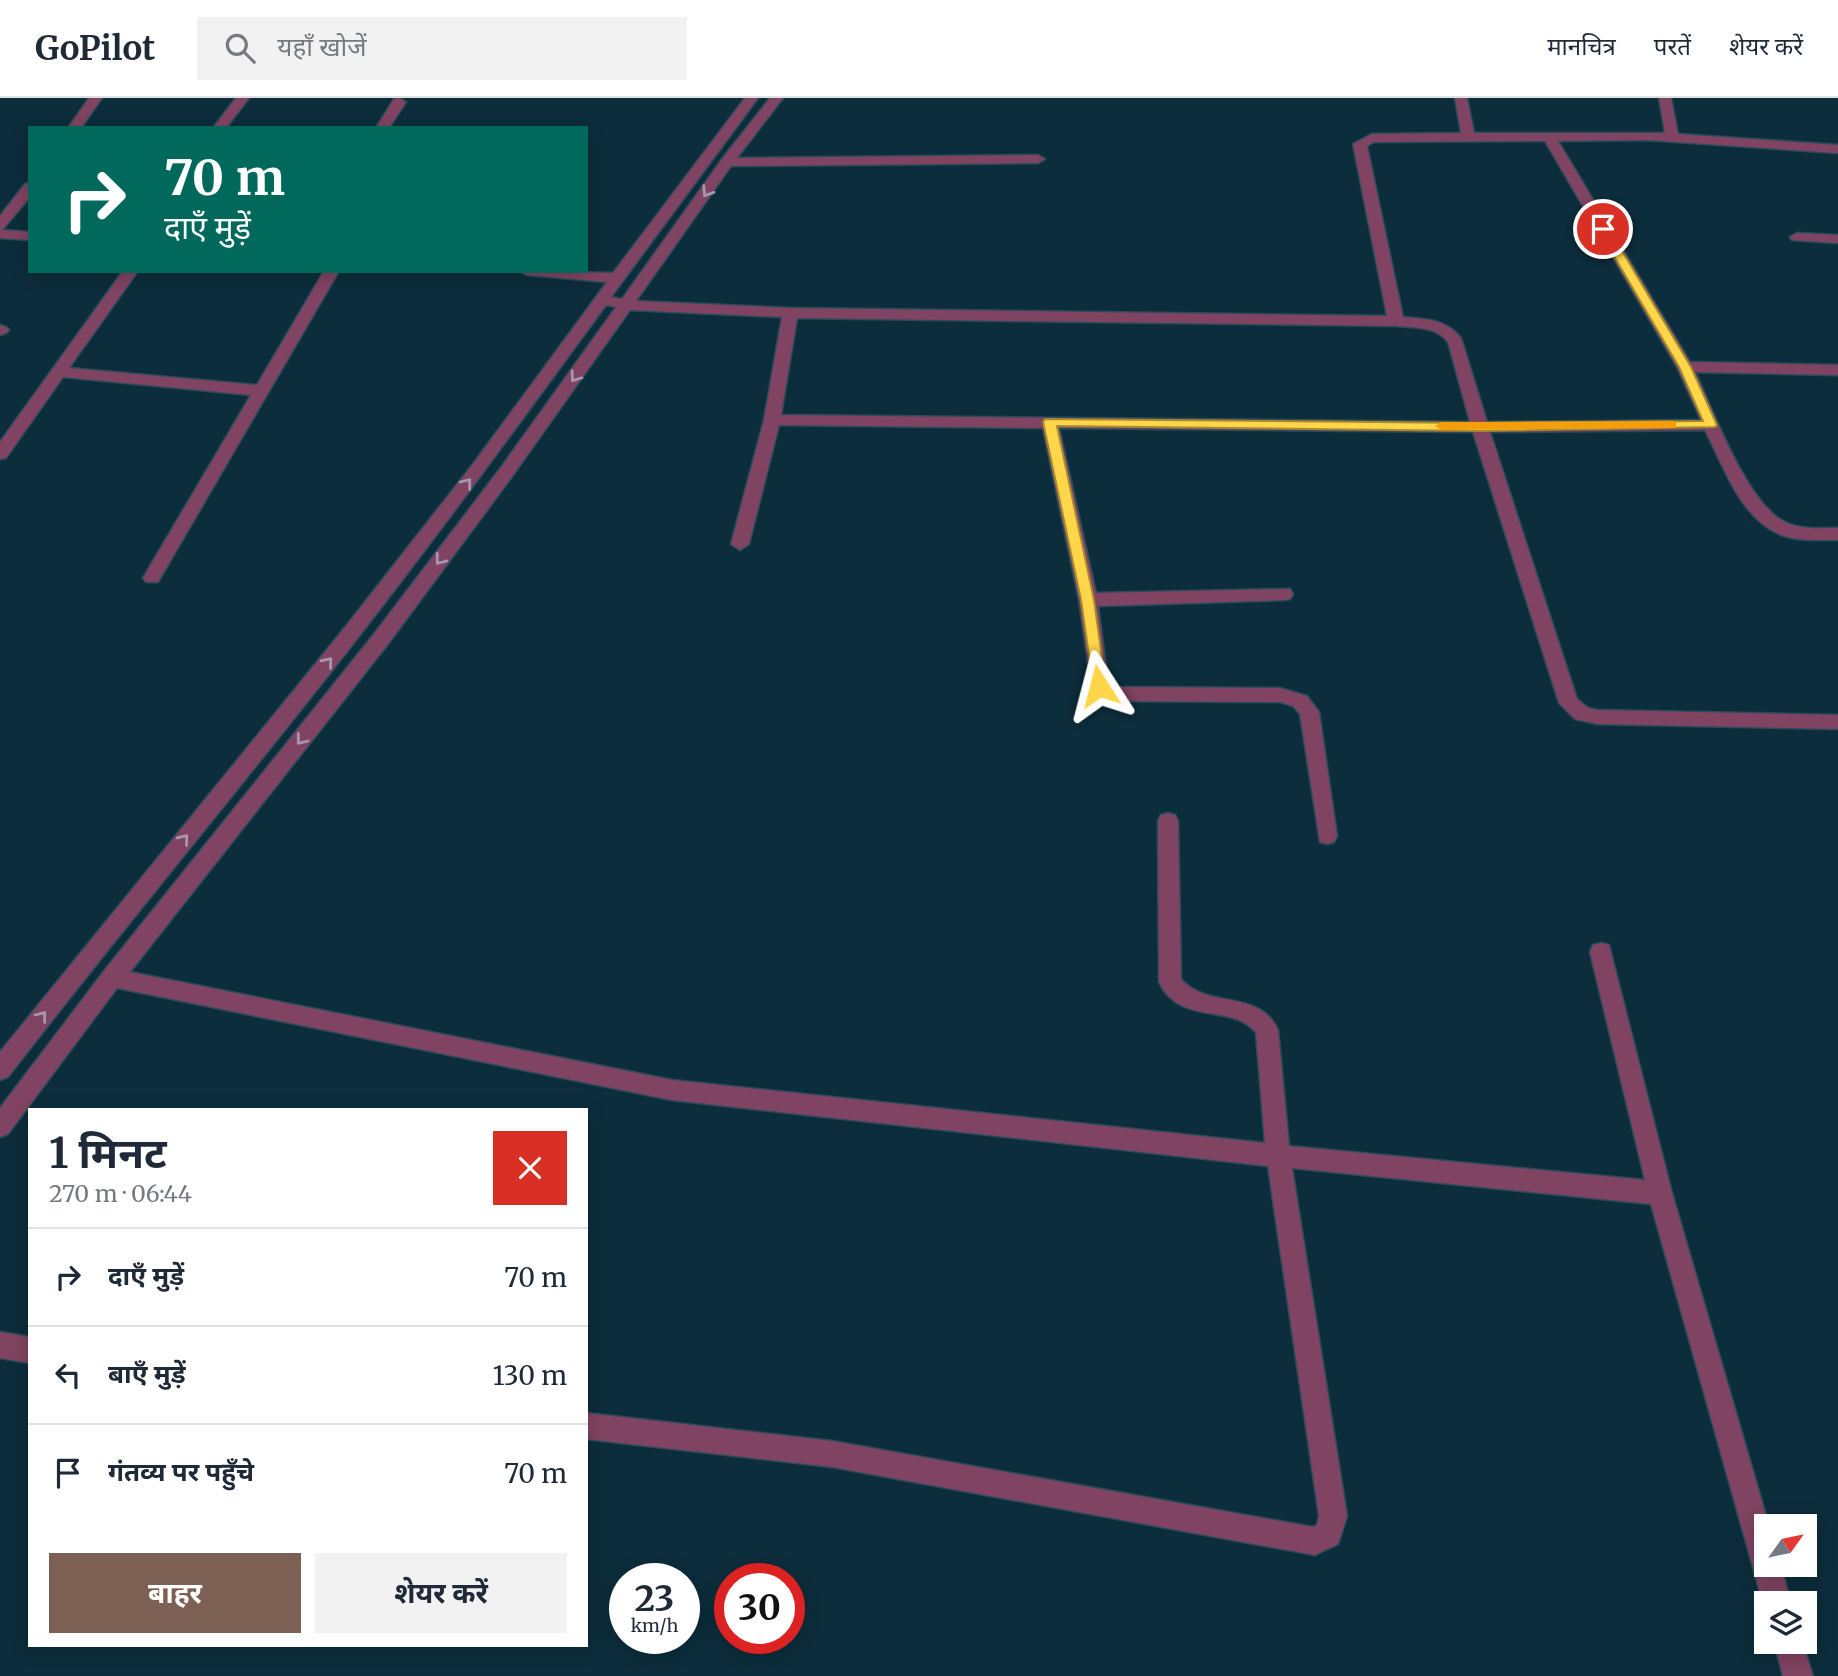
<!DOCTYPE html>
<html lang="hi">
<meta charset="utf-8">
<style>
:root{--surface:#fff;--page:#f2f2f3;--text:#1f2937;--muted:#747a83;--line:#e0e1e3;--accent:#7d6054}
body{margin:0;font-family:Merriweather,"Noto Sans Devanagari",serif;background:var(--page);color:var(--text);height:100vh;display:flex;flex-direction:column;font-size:26px;white-space:nowrap}
*{box-sizing:border-box;margin:0}
p{font-size:23px;color:var(--muted)}
.icon{flex:none;width:38px;height:38px;fill:none;stroke:currentColor;stroke-width:2;stroke-linecap:round;stroke-linejoin:round}
.map{position:relative;flex:1;overflow:hidden}
.drawer{position:absolute;left:28px;top:1010px;width:560px;height:539px;display:flex;flex-direction:column;background:var(--surface);border-radius:0px;box-shadow:0 4px 18px #0003}
.drawer>*{flex:none}
.hud{position:absolute;left:28px;top:28px;width:560px;height:147px;border-radius:0px;box-shadow:0 4px 18px #0003;background:#00695c;color:#fff;overflow:hidden}
.needle{width:46px;rotate:57deg}
.controls{position:absolute;left:1754px;top:1416px;display:grid;gap:14px}
.controls a{display:grid;place-items:center;width:63px;height:63px;border-radius:0px;background:var(--surface);box-shadow:0 4px 18px #0003;font-size:35px}
.speed{position:absolute;left:609px;top:1465px;display:flex;gap:14px;font-size:35px;font-weight:700;text-align:center}
.speed>*{display:grid;place-content:center;width:91px;height:91px;border-radius:50%;background:var(--surface);box-shadow:0 4px 18px #0003;line-height:1}
.speed small{font-size:18px;font-weight:400}
.speed .limit{border:10px solid #d22;background:#fff;color:#111}
.pin{position:absolute;display:grid;place-items:center;width:60px;height:60px;color:#fff;margin:-30px;border:4px solid #fff;border-radius:50%;box-shadow:0 2px 7px #0007}
.me{position:absolute;width:77px;margin:-38px;rotate:351deg;stroke-linejoin:round;filter:drop-shadow(0 0 5px #0008)}
.turn{display:flex;align-items:center;gap:24px;height:147px;padding:0 21px;font-size:32px}
.turn .icon{width:91px;height:91px;stroke-width:2.5}
.turn b{display:block;font-size:49px;line-height:60px}
.round{display:grid;place-items:center;flex:none;width:74px;height:74px;border-radius:0px;background:var(--page)}
.overview{display:flex;align-items:center;justify-content:space-between;height:119px;padding:0 21px}
h1{font-size:42px;font-weight:700;line-height:52px}
.action{display:flex;gap:14px;margin-top:auto;padding:14px 21px}
.action a{flex:1;height:80px;border-radius:0px;background:var(--accent);color:#fff;font-size:28px;font-weight:700;line-height:80px;text-align:center}
.action a+a{background:var(--page);color:var(--text)}
ul{padding:0;list-style:none}
li{display:flex;align-items:center;gap:21px;height:98px;padding:0 21px;border-top:2px solid var(--line)}
li div{flex:1}
li b{display:block;font-size:26px}
li em{font-style:normal}
header{display:flex;align-items:center;gap:42px;box-sizing:border-box;height:98px;padding:0 35px;background:var(--surface);border-bottom:2px solid var(--line)}
header strong{font-size:33px}
nav{display:flex;gap:38px;margin-inline-start:auto;font-size:24px}
.search{width:490px;height:63px;background:var(--page);display:flex;align-items:center;gap:18px;box-sizing:border-box;padding:0 24px;border-radius:0px;color:var(--muted);font-size:26px}
.map>svg:first-child{display:block}
.lines{fill:none;stroke-linecap:round;stroke-linejoin:round}
.minor-casing{stroke:#2b4b5a;stroke-width:3}
.minor{fill:#804361;fill-rule:evenodd}
.oneway{stroke:#a696ae}
.route{fill:#ffd54a;stroke:#a68a30;stroke-width:2}
.slow{fill:#f59e0b}
</style>
<header>
<strong>GoPilot</strong>
<div class="search"><svg class="icon" aria-label="search" viewBox="0 0 24 24"><circle cx="10" cy="10" r="6"/><path d="M15 15l6 6"/></svg>यहाँ खोजें</div>
<nav><a>मानचित्र</a><a>परतें</a><a>शेयर करें</a></nav>
</header>
<div class="map">
<svg width="1838" height="1578" viewBox="0 0 1838 1578">
<rect width="100%" height="100%" fill="#0c2d3c"/>
<g class="lines">
<g class="minor-casing">
<g id="minor">
<path d="M89,0h13l-21,30h-13z"/>
<path d="M236,0h13l-23,30h-13z"/>
<path d="M399,0l7,4 -17,26h-13l18,-29z"/>
<path d="M745,0h13l-147,199 11,2 100,-140 48,-61h13l-46,60 301,-3 7,4 -7,4 -307,3 -95,135 154,7 597,8 -34,-172 19,-10 89,-1 -6,-35h12l7,35h191l-6,-35h12l7,36 160,11v8l-191,-13 -89,1 132,221 148,3v10l-143,-3c18,38 52,132 90,150 16,8 36,6 53,6v12c-18,0 -37,1 -54,-4 -43,-15 -60,-69 -79,-106l-215,2 87,267 11,9 9,2 241,5v14l-241,-5 -22,-5 -16,-16 -86,-271 -414,-4 37,165 194,-4 3,5 -3,5 -6,1 -186,6 10,77 5,4 167,1 27,8 12,16 18,124 -3,6 -7,2 -7,-2 -20,-128 -7,-8 -13,-4 -171,-1 -17,-10 -13,-91 -36,-172 -264,-3 -30,119 -9,6 -9,-6 33,-124 18,-103 -152,-7 -119,168 -123,166 -258,328 542,108 593,63 -9,-110c-24,-31 -76,-6 -97,-51l-1,-161 3,-6 7,-2 7,2 3,6 3,158c26,31 78,9 97,51l11,116 356,34 -55,-228 3,-7 8,-2 8,2 63,248 97,333h-3v38h14l11,39h-25v7l-3,-7 -112,-399 -359,-36 55,348 -9,28 -23,11 -483,-88 -246,-28v-26l246,28 481,86 4,-2 2,-9 -51,-350 -596,-66 -555,-112 -109,146 -8,3v-29l104,-137 270,-337 125,-164 117,-163 -10,-2c-81,111 -162,222 -246,330 -116,149 -237,293 -352,442l-8,3v-28l346,-426 127,-162 134,-182 -80,-7 -7,-4 93,2zM1545,43l132,226 24,53 -214,2 -26,-84c-15,-19 -35,-19 -58,-21l-36,-171 7,-4zM797,220l599,8c19,2 40,0 52,16l22,80 -689,-7z"/>
<path d="M30,85v14l-28,33 28,2v8l-30,-2v-22l25,-32z"/>
<path d="M1797,135l41,2v8l-46,-3 -2,-3z"/>
<path d="M123,173h15l-69,97 188,17 67,-114h15l-181,311h-12l-3,-4 108,-183 -188,-18 -57,81 -6,1v-17z"/>
<path d="M0,227l6,2 3,3 -3,3 -6,2z"/>
<path d="M0,1234l30,5v26l-30,-5z"/>
<path d="M1774,1544h28l11,34h-30z"/>
</g>
</g>
<use href="#minor" class="minor"/>
</g>
<defs><path id="oneway-chevron" d="M-2-3.5L2.5 0L-2 3.5" fill="none" stroke-width="1.6" stroke-linecap="round" stroke-linejoin="round" transform="scale(1.75)"/></defs>
<g class="oneway">
<use href="#oneway-chevron" transform="translate(707 94) rotate(123)"/>
<use href="#oneway-chevron" transform="translate(575 279) rotate(126)"/>
<use href="#oneway-chevron" transform="translate(467 385) rotate(-52)"/>
<use href="#oneway-chevron" transform="translate(440 462) rotate(127)"/>
<use href="#oneway-chevron" transform="translate(328 564) rotate(-51)"/>
<use href="#oneway-chevron" transform="translate(301 642) rotate(128)"/>
<use href="#oneway-chevron" transform="translate(184 741) rotate(-51)"/>
<use href="#oneway-chevron" transform="translate(42 918) rotate(-52)"/>
</g>
<path class="route" d="M1603,127l6,4 82,138 26,58 -2,2 -235,4 -423,-5 37,174 12,86 -7,6 -5,-2 -13,-90 -38,-178 2,-3 435,4 223,-2 -24,-54 -81,-138z"/>
<path class="slow" d="M1672,323l4,1v6l-235,2 -6,-4 6,-4z"/>
</svg>
<div class="controls">
<a><svg class="needle" viewBox="-14 -14 28 28"><path d="M0-13l5 13h-10z" fill="#e53935"/><path d="M0 13l5-13h-10z" fill="#747a83"/></svg></a>
<a><svg class="icon" aria-label="layers" viewBox="0 0 24 24"><path d="M12 4l9 5-9 5-9-5zM3 14l9 5 9-5"/></svg></a>
</div>
<div class="speed"><div>23<small>km/h</small></div><div class="limit">30</div></div>
<div class="pin" style="left:1603px;top:131px;background:#d93025"><svg class="icon" aria-label="arrive" viewBox="0 0 24 24"><path d="M6 21V4h12l-3 4 3 4H6"/></svg></div>
<svg class="me" style="left:1099px;top:588px" viewBox="-20 -20 40 40"><path d="M0-17L14 15 0 8-14 15z" fill="#ffd54a" stroke="#fff" stroke-width="4"/></svg>
<div class="hud">
<div class="turn"><svg class="icon" aria-label="right" viewBox="0 0 24 24"><path d="M7 20v-9h11M14 6l5 5-5 5"/></svg><div><b>70 m</b>दाएँ मुड़ें</div></div>
</div>
<section class="drawer">
<div class="overview"><div><h1>1 मिनट</h1><p>270 m · 06:44</p></div><a class="round" style="background:#d93025;color:#fff"><svg class="icon" aria-label="close" viewBox="0 0 24 24"><path d="M6 6l12 12M18 6L6 18"/></svg></a></div>
<ul>
<li><svg class="icon" aria-label="right" viewBox="0 0 24 24"><path d="M7 20v-9h11M14 6l5 5-5 5"/></svg><div><b>दाएँ मुड़ें</b></div><em>70 m</em></li>
<li><svg class="icon" aria-label="left" viewBox="0 0 24 24"><path d="M17 20v-9H6M10 6l-5 5 5 5"/></svg><div><b>बाएँ मुड़ें</b></div><em>130 m</em></li>
<li><svg class="icon" aria-label="arrive" viewBox="0 0 24 24"><path d="M6 21V4h12l-3 4 3 4H6"/></svg><div><b>गंतव्य पर पहुँचे</b></div><em>70 m</em></li>
</ul>
<div class="action"><a>बाहर</a><a>शेयर करें</a></div>
</section>
</div>
